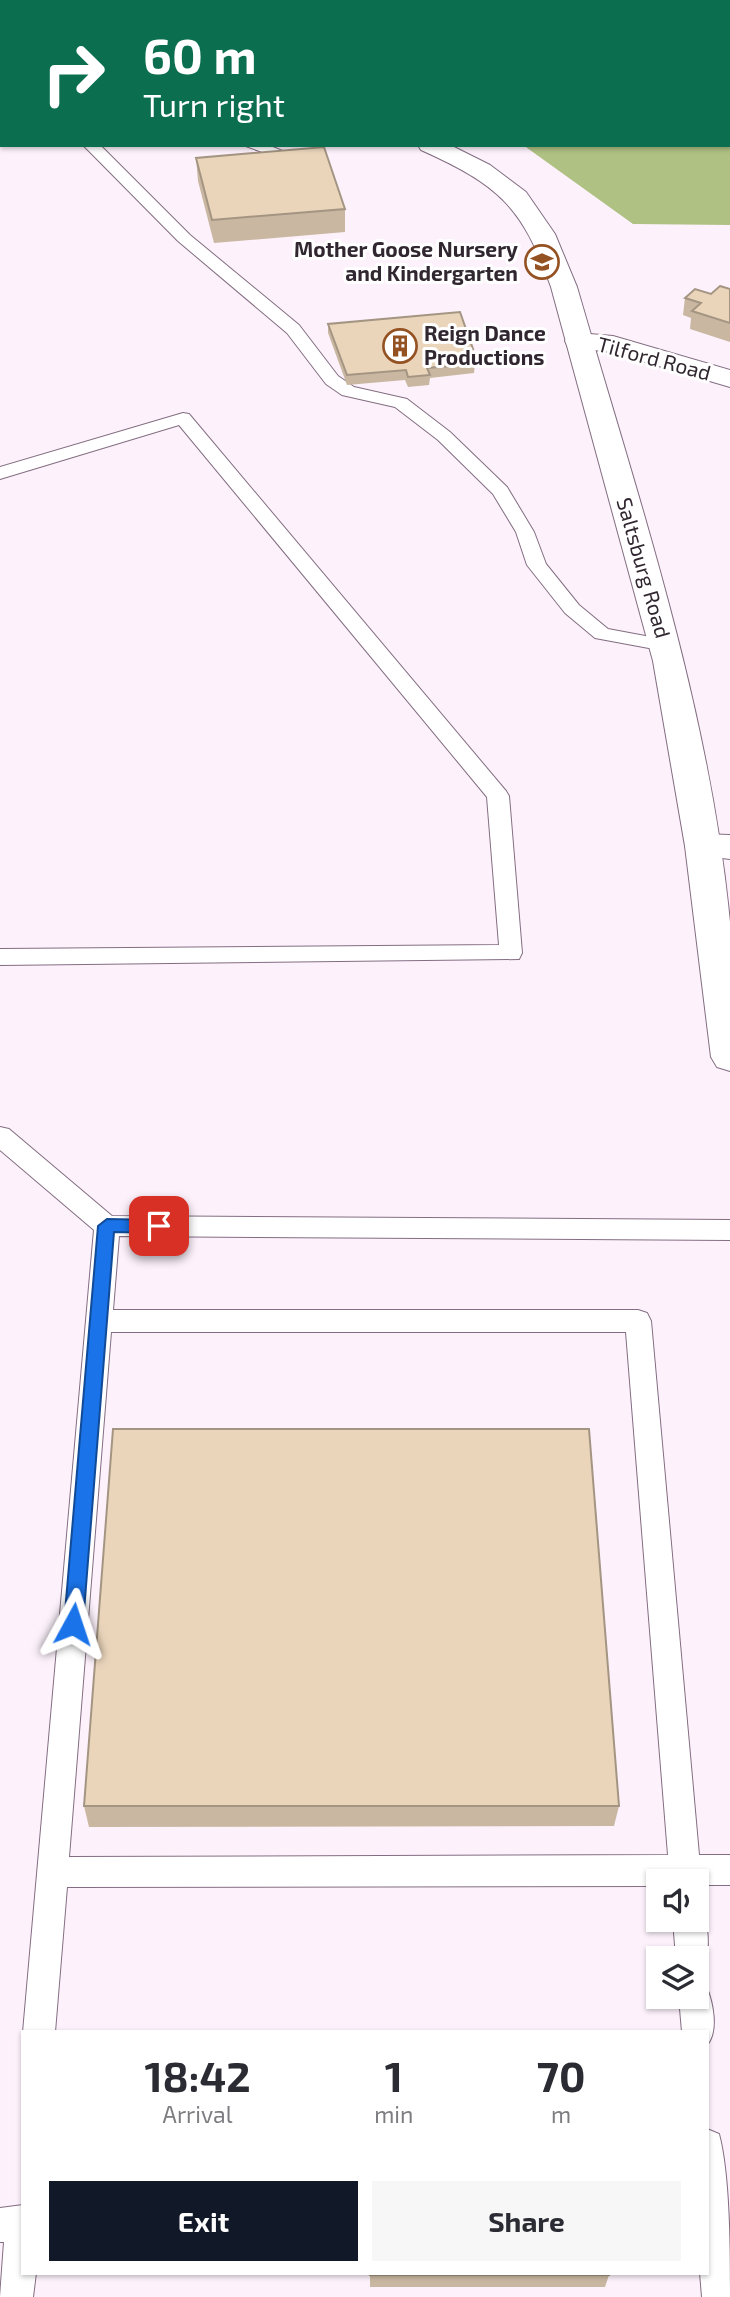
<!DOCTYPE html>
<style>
:root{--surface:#fff;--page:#f7f7f7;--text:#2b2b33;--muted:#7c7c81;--accent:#111827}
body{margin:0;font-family:"Exo 2",sans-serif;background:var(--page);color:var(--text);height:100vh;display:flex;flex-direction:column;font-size:26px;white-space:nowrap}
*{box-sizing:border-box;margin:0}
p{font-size:23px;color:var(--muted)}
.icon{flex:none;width:38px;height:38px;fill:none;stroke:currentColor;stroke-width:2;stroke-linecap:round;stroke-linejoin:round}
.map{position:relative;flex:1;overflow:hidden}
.panel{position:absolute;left:21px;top:2030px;width:688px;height:245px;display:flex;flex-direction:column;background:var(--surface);border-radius:0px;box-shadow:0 2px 5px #0004}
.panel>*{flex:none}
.banner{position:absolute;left:0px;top:0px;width:732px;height:147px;box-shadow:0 2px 5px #0004;background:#0b6e4f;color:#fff;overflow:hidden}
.controls{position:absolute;left:646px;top:1869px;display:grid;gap:14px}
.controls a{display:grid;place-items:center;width:63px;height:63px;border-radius:0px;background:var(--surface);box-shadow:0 2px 5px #0004;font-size:35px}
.pin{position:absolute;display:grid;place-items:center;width:60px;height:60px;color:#fff;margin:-30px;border-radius:14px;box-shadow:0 4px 10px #0006}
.me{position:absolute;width:77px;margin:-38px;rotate:5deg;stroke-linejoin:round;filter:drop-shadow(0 0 5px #0008)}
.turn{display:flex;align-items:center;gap:24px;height:147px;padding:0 28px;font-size:32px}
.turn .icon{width:91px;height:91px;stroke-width:2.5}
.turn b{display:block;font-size:49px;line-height:60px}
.eta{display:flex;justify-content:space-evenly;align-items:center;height:119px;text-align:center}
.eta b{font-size:42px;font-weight:700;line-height:49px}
.cta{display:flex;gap:14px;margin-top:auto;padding:14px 28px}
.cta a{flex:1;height:80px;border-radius:0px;background:var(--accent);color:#fff;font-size:28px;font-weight:700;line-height:80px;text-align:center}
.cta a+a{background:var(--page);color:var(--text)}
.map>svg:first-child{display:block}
.forest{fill:#afc183}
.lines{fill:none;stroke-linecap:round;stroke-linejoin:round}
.lane-casing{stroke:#836d82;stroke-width:2}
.street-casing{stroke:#836d82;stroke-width:2}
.secondary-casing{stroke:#836d82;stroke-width:2}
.lane{fill:#fff;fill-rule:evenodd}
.street{fill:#fff;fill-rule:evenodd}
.secondary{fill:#fff;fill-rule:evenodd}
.wall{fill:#c9b7a1}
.shaded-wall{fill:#a49583}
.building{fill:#ead5bb;stroke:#a49583;stroke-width:2}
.route{fill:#1a73e8;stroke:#114b97;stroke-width:2}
.labels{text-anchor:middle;stroke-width:6;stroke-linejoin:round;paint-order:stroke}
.far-poi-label{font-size:21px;font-weight:bold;fill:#312730;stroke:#fff;text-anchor:end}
.far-street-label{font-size:21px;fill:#312730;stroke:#fff}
</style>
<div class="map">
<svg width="730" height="2297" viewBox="0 0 730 2297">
<rect width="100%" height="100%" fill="#fdf2fc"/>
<path class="forest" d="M730,32v193l-97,-1 -110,-79h207z"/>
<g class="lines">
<g class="lane-casing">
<g id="lane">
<path d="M83,145h17l90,90 109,90 39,51 16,11 53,12 43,33 57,55 27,45 12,32 33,41 29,24 64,12 3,4 -3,4 -7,2 -70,-13 -30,-25 -38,-48 -11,-33 -23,-38 -55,-54 -43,-33 -53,-12 -16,-11 -39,-51 -109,-92z"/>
<path d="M243,145h25l29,12 -8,5z"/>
<path d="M183,413l6,1 317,377 3,5 13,157 -3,6 -519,6v-16l499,-4 -12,-148 -308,-372 -179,54v-12z"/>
<path d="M0,1127l9,2 103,87 618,4v20l-611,-4 -6,74h525l9,3 4,8 48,534h31v30h-30l-4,7v-11h-38v5l-591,1 -12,145h-32l71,-802 -94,-80zM111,1332h515l42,523 -599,2z"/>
<path d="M696,1907c15,11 14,47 7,62l-7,3v-14h-20l-3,-38h23z"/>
<path d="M696,1982l10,4c7,16 13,45 1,59v-13h-25l-3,-35h17z"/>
<path d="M707,2129l12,5c11,41 11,118 11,163h-28l-2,-24h7z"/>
<path d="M23,2205v68h13l-3,24h-33l4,-55h-4v-34z"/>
</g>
</g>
<g class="street-casing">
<g id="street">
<path d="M530,0h25l-26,2z"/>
<path d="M578,333l35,3 117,34v17l-119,-35 -43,-5 -3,-6 3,-6z"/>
<path d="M702,834l28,1v24l-40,-5 -5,-8 5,-8z"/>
</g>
</g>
<g class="secondary-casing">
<g id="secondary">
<rect x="0" y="25" width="2" height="14"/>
<path d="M418,145h32l40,20 36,27 29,42 22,53c60,208 132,418 153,635 0,49 0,100 0,149l-13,-4 -6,-10 -26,-211 -32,-185 -102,-374c-29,-81 -52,-102 -130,-137z"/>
</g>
</g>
<use href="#lane" class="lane"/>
<use href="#street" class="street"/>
<use href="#secondary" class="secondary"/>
</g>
<g class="wall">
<path d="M61,0h44l-2,2h-42z"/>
<rect x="338" y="0" width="61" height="2"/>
<path d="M196,158l149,51v23l-131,11 -16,-62z"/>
<path d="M730,289v53l-40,-13 1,-11 -8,-3 2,-17 26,-4z"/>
<path d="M328,324l145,25v9l2,6 -1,9 -44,5 -1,7 -21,2 -3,-7 -58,5 -19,-52z"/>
<path d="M84,1806h535l-5,20 -525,1z"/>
<path d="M370,2273l239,2 -4,12h-235z"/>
</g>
<g class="shaded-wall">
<path d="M91,0h14l-2,2h-12z"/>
<path d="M388,0h11v2h-18z"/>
<path d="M664,0h12v2h-15z"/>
</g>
<g class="building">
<path d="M121,0h63l-3,2h-58l-3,-1z"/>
<path d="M346,0h42l-7,2h-32z"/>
<path d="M606,0h58l-3,2h-53l-3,-1z"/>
<path d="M324,147l21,62 -133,11 -16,-62z"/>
<path d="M720,286l10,3v34l-38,-12 9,-8 -16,-5 10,-9 16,5z"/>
<path d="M460,312l13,37h-4l6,15 -48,4 3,7 -22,2 -2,-7 -59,5 -19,-51z"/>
<path d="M113,1429h476l30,377h-535z"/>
<rect x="370" y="2273" width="239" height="2"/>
</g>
<path class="route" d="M107,1219l52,1 9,6 -9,7 -45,-1 -31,392 -3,6 -7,3 -6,-3 -3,-6 34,-398z"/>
<defs>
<g id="school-ring" transform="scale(1.75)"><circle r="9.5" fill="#fff" stroke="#945122" stroke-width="1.5"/><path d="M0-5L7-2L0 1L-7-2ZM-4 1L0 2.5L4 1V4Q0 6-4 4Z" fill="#945122"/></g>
<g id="building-ring" transform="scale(1.75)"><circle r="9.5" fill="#fff" stroke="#945122" stroke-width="1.5"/><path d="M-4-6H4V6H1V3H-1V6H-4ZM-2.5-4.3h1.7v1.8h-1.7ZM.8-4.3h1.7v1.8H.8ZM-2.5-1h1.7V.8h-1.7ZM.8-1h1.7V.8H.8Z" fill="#945122"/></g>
</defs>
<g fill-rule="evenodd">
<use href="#school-ring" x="542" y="262"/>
<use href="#building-ring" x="400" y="346"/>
</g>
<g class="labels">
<g class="far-poi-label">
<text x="518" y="257">Mother Goose Nursery<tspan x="518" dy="24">and Kindergarten</tspan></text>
<text x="424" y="341" text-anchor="start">Reign Dance<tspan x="424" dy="24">Productions</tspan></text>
</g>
<g class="far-street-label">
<text transform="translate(654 359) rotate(15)" y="7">Tilford Road</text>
<text transform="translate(643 568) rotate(74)" y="7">Saltsburg Road</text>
</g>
</g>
</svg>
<div class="controls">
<a><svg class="icon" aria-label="sound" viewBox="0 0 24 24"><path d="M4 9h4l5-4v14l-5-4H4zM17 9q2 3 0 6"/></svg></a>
<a><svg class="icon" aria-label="layers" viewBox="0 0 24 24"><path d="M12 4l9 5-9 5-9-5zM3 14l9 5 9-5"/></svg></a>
</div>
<div class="pin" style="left:159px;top:1226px;background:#d93025"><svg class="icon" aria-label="arrive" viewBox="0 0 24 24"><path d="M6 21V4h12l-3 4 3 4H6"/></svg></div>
<svg class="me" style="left:73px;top:1624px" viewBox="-20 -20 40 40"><path d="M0-17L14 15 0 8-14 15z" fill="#1a73e8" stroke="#fff" stroke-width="4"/></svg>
<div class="banner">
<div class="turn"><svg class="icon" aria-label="right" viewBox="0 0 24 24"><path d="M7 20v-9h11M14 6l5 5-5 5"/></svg><div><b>60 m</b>Turn right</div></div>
</div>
<section class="panel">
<div class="eta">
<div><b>18:42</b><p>Arrival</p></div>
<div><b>1</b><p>min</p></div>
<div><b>70</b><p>m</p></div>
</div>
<div class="cta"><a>Exit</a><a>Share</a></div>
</section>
</div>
